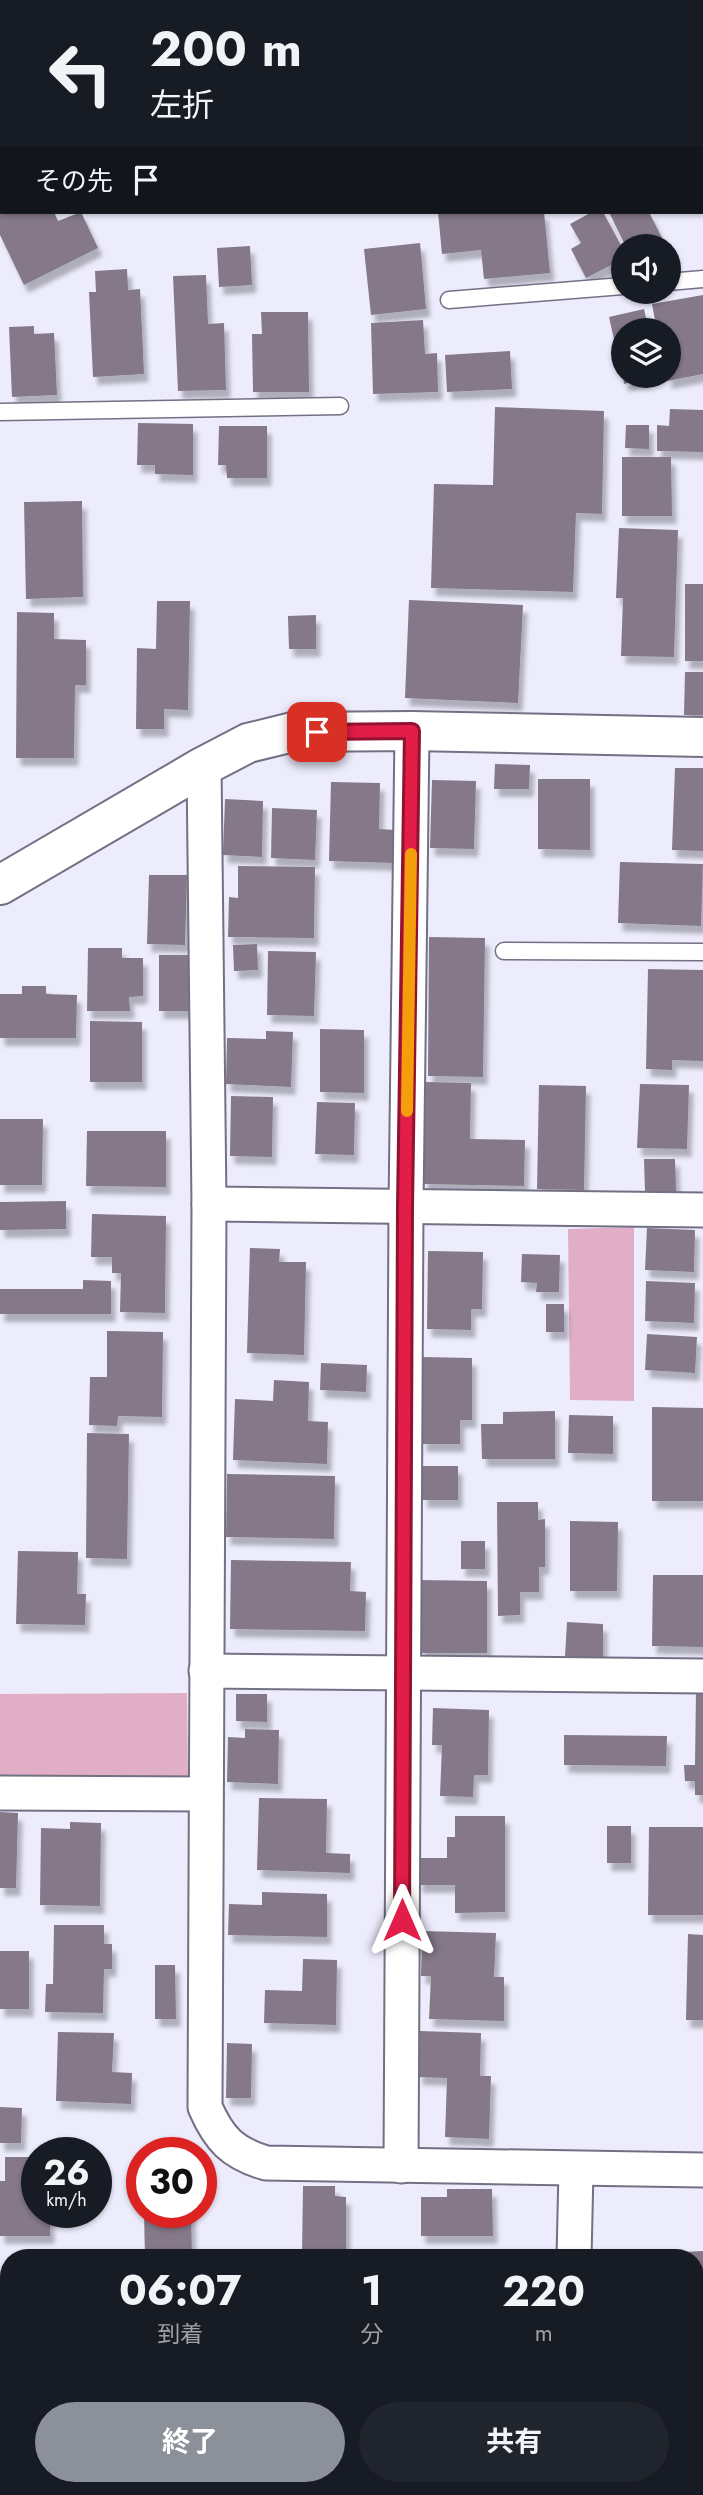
<!DOCTYPE html>
<html lang="ja">
<meta charset="utf-8">
<style>
:root{--surface:#171b24;--page:#20242c;--text:#f1f3f6;--muted:#9ea1a6;--accent:#8c9099}
body{margin:0;font-family:Jost,"Noto Sans JP",sans-serif;background:var(--page);color:var(--text);height:100vh;display:flex;flex-direction:column;font-size:26px;white-space:nowrap}
*{box-sizing:border-box;margin:0}
p{font-size:23px;color:var(--muted)}
.icon{flex:none;width:38px;height:38px;fill:none;stroke:currentColor;stroke-width:2;stroke-linecap:round;stroke-linejoin:round}
.map{position:relative;flex:1;overflow:hidden}
.details{position:absolute;left:0px;top:2249px;width:704px;height:247px;display:flex;flex-direction:column;background:var(--surface);border-radius:28px 28px 0 0;box-shadow:0 2px 5px #0004}
.details>*{flex:none}
.hud{position:absolute;left:0px;top:0px;width:704px;height:214px;box-shadow:0 2px 5px #0004;background:#171b24;color:var(--text);overflow:hidden}
.fabs{position:absolute;left:611px;top:234px;display:grid;gap:14px}
.fabs a{display:grid;place-items:center;width:70px;height:70px;border-radius:50%;background:var(--surface);box-shadow:0 2px 5px #0004;font-size:35px}
.speed{position:absolute;left:21px;top:2137px;display:flex;gap:14px;font-size:35px;font-weight:700;text-align:center}
.speed>*{display:grid;place-content:center;width:91px;height:91px;border-radius:50%;background:var(--surface);box-shadow:0 2px 5px #0004;line-height:1}
.speed small{font-size:18px;font-weight:400}
.speed .limit{border:10px solid #d22;background:#fff;color:#111}
.pin{position:absolute;display:grid;place-items:center;width:60px;height:60px;color:#fff;margin:-30px;border-radius:14px;box-shadow:0 4px 10px #0006}
.me{position:absolute;width:77px;margin:-38px;rotate:0deg;stroke-linejoin:round;filter:drop-shadow(0 0 5px #0008)}
.turn{display:flex;align-items:center;gap:24px;height:147px;padding:0 35px;font-size:32px}
.turn .icon{width:91px;height:91px;stroke-width:2.5}
.turn b{display:block;font-size:49px;line-height:60px}
.then{display:flex;align-items:center;height:66px;padding:0 35px;background:#0003;gap:14px;font-size:26px}
.eta{display:flex;justify-content:space-evenly;align-items:center;height:119px;text-align:center}
.eta b{font-size:42px;font-weight:700;line-height:49px}
.primary-button{display:flex;gap:14px;margin-top:auto;padding:14px 35px}
.primary-button a{flex:1;height:80px;border-radius:42px;background:var(--accent);color:#fff;font-size:28px;font-weight:700;line-height:80px;text-align:center}
.primary-button a+a{background:var(--page);color:var(--text)}
.map>svg:first-child{display:block}
.green{fill:#e0aec6}
.building{fill:#857888;filter:url(#shadow)}
.lines{fill:none;stroke-linecap:round;stroke-linejoin:round}
.service-casing{stroke:#727083;stroke-width:19}
.minor-casing{stroke:#727083;stroke-width:37}
.tertiary-casing{stroke:#727083;stroke-width:42}
.primary-casing{stroke:#5170a7;stroke-width:42}
.service{stroke:#fff;stroke-width:16}
.minor{stroke:#fff;stroke-width:33}
.tertiary{stroke:#fff;stroke-width:38}
.primary{stroke:#aac8f8;stroke-width:38}
.route-casing{stroke:#92132f;stroke-width:18}
.route{stroke:#e11d48;stroke-width:12}
.slow{stroke:#f59e0b;stroke-width:12}
</style>
<div class="map">
<svg width="703" height="2495" viewBox="0 0 703 2495">
<defs>
<filter id="shadow"><feDropShadow dx="4.5" dy="8" stdDeviation="2" flood-color="#0004"/></filter>
</defs>
<rect width="100%" height="100%" fill="#edecfd"/>
<g class="green">
<path d="M634,1227v174l-64,-1 -2,-171z"/>
<path d="M187,1693l1,84 -188,-1v-82z"/>
</g>
<g class="building">
<path d="M0,212h54l4,9 23,-9 17,36 -74,37 -24,-50z"/>
<path d="M438,212h106l6,61 -66,6 -3,-29 -39,4z"/>
<path d="M592,212h11l20,37v10l-37,19 -15,-29 10,-6 -11,-19z"/>
<path d="M609,212h40l13,26 -18,9h-18z"/>
<path d="M420,243l6,66 -55,6 -7,-66z"/>
<path d="M250,246l2,39 -33,2 -2,-39z"/>
<path d="M127,269l1,21 12,-1 4,85 -51,3 -4,-85h7l-1,-21z"/>
<path d="M206,275l2,49 16,-1 2,67 -48,1 -5,-115z"/>
<path d="M703,295v79l-36,7 1,-50h-11l-5,-27z"/>
<path d="M644,309l5,22h-26l-1,44 -13,-58z"/>
<path d="M261,312h47l1,80h-56l-1,-58h10z"/>
<path d="M423,320l2,34 12,-1 1,39 -65,2 -2,-71z"/>
<path d="M34,326v8l20,-1 3,62 -45,2 -3,-70z"/>
<path d="M510,351l2,38 -65,3 -2,-37z"/>
<path d="M623,376h28v1l-27,7z"/>
<path d="M495,407l109,4 -2,103 -26,-1 -3,79 -142,-4 3,-104 59,1z"/>
<path d="M670,409l33,1v42l-46,-1v-26l12,1z"/>
<path d="M138,423l55,1v51l-38,-1v-9h-18z"/>
<path d="M626,425h23v24l-24,-1z"/>
<path d="M219,426h48v52h-40l-1,-13h-8z"/>
<path d="M622,457h49l1,59h-50z"/>
<path d="M82,501l1,96 -57,2 -2,-97z"/>
<path d="M619,528l59,2 -4,127 -53,-1 2,-58h-7z"/>
<rect x="685" y="584" width="18" height="77"/>
<path d="M409,600l114,5 -5,98 -113,-5z"/>
<path d="M157,601h33l-2,109 -24,-1v20h-28l1,-81 19,1z"/>
<path d="M17,612l37,1v26l32,1v45h-11l-1,73h-58z"/>
<path d="M316,615v34h-27l-1,-33z"/>
<path d="M685,672h18v43h-19z"/>
<path d="M495,764l35,1 -1,24h-35z"/>
<path d="M675,768h28v83l-31,-1z"/>
<path d="M538,779h52v71l-52,-1z"/>
<path d="M432,780l44,1 -2,68 -44,-1z"/>
<path d="M331,782l49,1 -1,46 16,1 -1,33 -65,-2z"/>
<path d="M225,799l38,2 -1,56 -39,-2z"/>
<path d="M272,808l45,2 -2,50 -44,-2z"/>
<path d="M620,862l83,2 -2,62 -83,-3z"/>
<path d="M238,866l77,1 -1,71 -86,-1 1,-40 9,1z"/>
<path d="M149,875h38l-2,70 -38,-1z"/>
<path d="M429,937l56,1 -2,139 -55,-1z"/>
<path d="M257,944l1,26 -24,1 -1,-26z"/>
<path d="M88,948h34v10h21v38l-14,1 1,14h-43z"/>
<path d="M268,951l48,1 -2,64 -47,-1z"/>
<rect x="159" y="955" width="31" height="56"/>
<path d="M648,969l55,1v91l-31,-1v10l-26,-1z"/>
<path d="M22,986h24v8l31,1 -1,43h-76v-44h22z"/>
<path d="M90,1021l52,1v60h-52z"/>
<path d="M320,1029l44,1v63l-44,-1z"/>
<path d="M266,1031l27,1 -2,55 -65,-3 1,-46 39,1z"/>
<path d="M425,1082l46,1 -1,56 55,1 -1,46 -101,-2z"/>
<path d="M640,1084l49,1 -2,64 -50,-1z"/>
<path d="M539,1085l47,1 -2,104 -47,-1z"/>
<path d="M231,1096l42,1 -1,60 -42,-1z"/>
<path d="M317,1102l38,1 -1,52 -39,-1z"/>
<path d="M0,1119h43l-1,66h-42z"/>
<path d="M87,1131h79v56l-80,-1z"/>
<path d="M644,1159h31l1,33h-31z"/>
<path d="M66,1201v28l-66,1v-28z"/>
<path d="M92,1214l74,2 -1,97 -45,-1 1,-39h-9v-16h-21z"/>
<path d="M647,1228l48,2 -1,42 -49,-2z"/>
<path d="M250,1248l30,1 -1,13h27l-2,93 -57,-2z"/>
<path d="M428,1251l55,1 -1,57h-11v21l-44,-1z"/>
<path d="M522,1254l38,1 -1,37h-23l1,-9 -16,-1z"/>
<path d="M83,1280l28,1v33h-111v-25h83z"/>
<path d="M646,1281l49,2 -1,40 -49,-2z"/>
<rect x="546" y="1304" width="18" height="28"/>
<path d="M107,1331l56,1 -1,85 -44,-1 -1,10 -28,-1 1,-48h17z"/>
<path d="M647,1334l50,3 -2,36 -50,-3z"/>
<path d="M423,1357l49,1v62h-12v24h-38z"/>
<path d="M321,1363l46,2 -1,27 -46,-2z"/>
<path d="M274,1380l35,2 -1,39 20,1 -1,42 -94,-4 2,-61 38,2z"/>
<path d="M652,1407l51,1v93h-51z"/>
<path d="M555,1411v48h-73l-1,-35h22v-12z"/>
<path d="M569,1415l44,1v38l-45,-1z"/>
<path d="M87,1433l42,1 -2,125 -41,-1z"/>
<rect x="423" y="1466" width="35" height="34"/>
<path d="M227,1474l108,2 -1,63 -108,-2z"/>
<path d="M497,1502h41v18l7,-1v48h-6v25h-19v23l-22,1z"/>
<path d="M570,1521l48,1 -1,69h-47z"/>
<rect x="461" y="1541" width="24" height="28"/>
<path d="M18,1551l60,1 -1,42h9l-1,31 -69,-1z"/>
<path d="M231,1560l120,2 -1,29 16,1 -1,39 -135,-2z"/>
<path d="M653,1575h50v72l-51,-1z"/>
<path d="M420,1580l67,1v72h-67z"/>
<path d="M567,1622l36,2v34l-38,-1z"/>
<path d="M696,1691h7v104h-8v-14h-10l-1,-16h11z"/>
<path d="M236,1694h31v28l-31,-1z"/>
<path d="M433,1708l56,2 -1,65h-14l-1,22 -33,-1 2,-51h-10z"/>
<path d="M245,1729l34,1 -1,54 -51,-2 1,-45 17,1z"/>
<path d="M564,1735l103,1 -1,30 -102,-1z"/>
<path d="M259,1798l68,1 -1,54 24,1v19l-93,-3z"/>
<path d="M0,1812l18,1 -2,75h-16z"/>
<path d="M455,1816h50v96l-50,1v-28h-37v-27h29v-21h8z"/>
<path d="M70,1822l31,1 -1,83 -60,-1 1,-77 29,1z"/>
<rect x="607" y="1826" width="24" height="37"/>
<path d="M649,1827h54v88h-55z"/>
<path d="M262,1892l65,2v43l-99,-2 1,-31 33,1z"/>
<path d="M54,1925h50v19h8v25h-8l-1,44 -58,-1 1,-28h7z"/>
<path d="M422,1931l74,2 -2,44h10v44l-75,-2 2,-43h-10z"/>
<path d="M688,1934l15,1v85h-17z"/>
<rect x="0" y="1951" width="29" height="58"/>
<path d="M303,1959l34,1 -1,65 -72,-2 1,-33 37,1z"/>
<path d="M155,1965h20l1,54h-21z"/>
<path d="M420,2031l61,2 -1,43h11l-2,63 -44,-2 2,-59 -29,-1z"/>
<path d="M58,2032l56,1 -2,39 20,1 -1,31 -75,-3z"/>
<path d="M227,2043l25,1 -1,54h-25z"/>
<path d="M0,2107l22,1 -1,35h-21z"/>
<path d="M5,2157h32v55h13v24h-50v-55h5z"/>
<path d="M303,2186h32v10l11,1v57h-44z"/>
<path d="M447,2189h45l1,47h-72v-39h26z"/>
<path d="M144,2212h47l1,46h-47z"/>
<path d="M703,2251v52h-8v-45h-13v-6z"/>
<path d="M19,2487h18v4l33,-1v5h-51z"/>
<path d="M143,2487h59l1,8h-60z"/>
<rect x="304" y="2487" width="55" height="8"/>
<rect x="455" y="2487" width="49" height="3"/>
<rect x="600" y="2487" width="40" height="8"/>
</g>
<g class="lines">
<g class="service-casing">
<g id="service">
<path d="M555,2l3,-2"/>
<path d="M0,158l2,-1"/>
<path d="M668,282l35,-3"/>
<path d="M449,300l174,-14"/>
<path d="M0,412l340,-6"/>
<path d="M504,951l199,1"/>
</g>
</g>
<g class="minor-casing">
<g id="minor">
<path d="M204,766l5,438 -4,903c14,32 27,46 61,56l437,7"/>
<path d="M209,1204l494,6"/>
<path d="M206,1671l497,5"/>
<path d="M0,1793l206,1"/>
<path d="M401,2166l5,-959 6,-476"/>
<path d="M574,2258l2,-88"/>
<path d="M568,2495v-8"/>
</g>
</g>
<g class="tertiary-casing">
<path id="tertiary" d="M0,885l204,-119 44,-23 45,-11 119,-1 291,6"/>
</g>
<g class="primary-casing">
<g id="primary">
<path d="M627,0l1,2"/>
<path d="M702,171l1,3"/>
</g>
</g>
<use href="#service" class="service"/>
<use href="#minor" class="minor"/>
<use href="#tertiary" class="tertiary"/>
<use href="#primary" class="primary"/>
</g>
<g class="lines">
<g class="route-casing">
<path id="route" d="M317,732l95,-1 -7,476 -3,713"/>
</g>
<use href="#route" class="route"/>
<path class="slow" d="M407,1111l4,-257"/>
</g>
</svg>
<div class="fabs">
<a><svg class="icon" aria-label="sound" viewBox="0 0 24 24"><path d="M4 9h4l5-4v14l-5-4H4zM17 9q2 3 0 6"/></svg></a>
<a><svg class="icon" aria-label="layers" viewBox="0 0 24 24"><path d="M12 4l9 5-9 5-9-5zM3 14l9 5 9-5"/></svg></a>
</div>
<div class="speed"><div>26<small>km/h</small></div><div class="limit">30</div></div>
<div class="pin" style="left:317px;top:732px;background:#d93025"><svg class="icon" aria-label="arrive" viewBox="0 0 24 24"><path d="M6 21V4h12l-3 4 3 4H6"/></svg></div>
<svg class="me" style="left:402px;top:1920px" viewBox="-20 -20 40 40"><path d="M0-17L14 15 0 8-14 15z" fill="#e11d48" stroke="#fff" stroke-width="4"/></svg>
<div class="hud">
<div class="turn"><svg class="icon" aria-label="left" viewBox="0 0 24 24"><path d="M17 20v-9H6M10 6l-5 5 5 5"/></svg><div><b>200 m</b>左折</div></div>
<div class="then">その先<svg class="icon" aria-label="arrive" viewBox="0 0 24 24"><path d="M6 21V4h12l-3 4 3 4H6"/></svg></div>
</div>
<section class="details">
<div class="eta">
<div><b>06:07</b><p>到着</p></div>
<div><b>1</b><p>分</p></div>
<div><b>220</b><p>m</p></div>
</div>
<div class="primary-button"><a>終了</a><a>共有</a></div>
</section>
</div>
